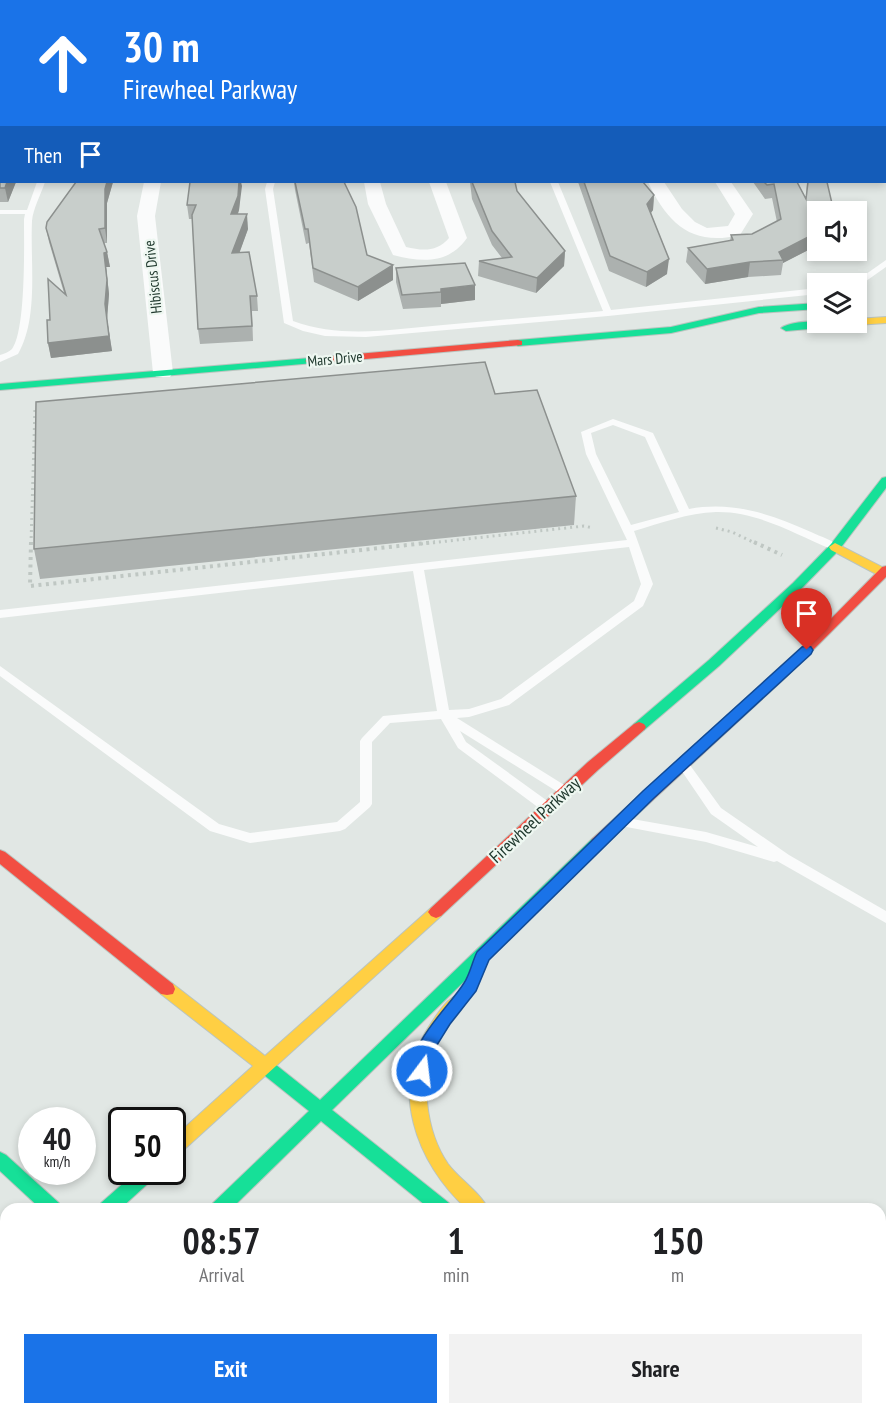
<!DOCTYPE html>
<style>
:root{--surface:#fff;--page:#f2f2f2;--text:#202124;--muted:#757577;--accent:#1a73e8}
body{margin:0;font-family:"PT Sans Narrow",sans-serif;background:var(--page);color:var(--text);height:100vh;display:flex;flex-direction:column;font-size:22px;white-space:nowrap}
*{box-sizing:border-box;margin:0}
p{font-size:20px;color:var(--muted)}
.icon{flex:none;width:33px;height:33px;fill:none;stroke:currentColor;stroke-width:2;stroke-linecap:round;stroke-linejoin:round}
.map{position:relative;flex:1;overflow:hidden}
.details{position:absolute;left:0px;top:1203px;width:886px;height:212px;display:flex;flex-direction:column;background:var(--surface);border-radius:18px 18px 0 0;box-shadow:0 3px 9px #0003}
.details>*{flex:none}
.banner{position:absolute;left:0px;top:0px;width:886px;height:183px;box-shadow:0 3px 9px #0003;background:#1a73e8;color:#fff;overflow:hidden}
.fabs{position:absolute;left:807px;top:201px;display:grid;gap:12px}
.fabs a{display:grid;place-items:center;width:60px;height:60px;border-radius:0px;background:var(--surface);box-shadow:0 3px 9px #0003;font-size:30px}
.speed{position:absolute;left:18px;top:1107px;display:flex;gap:12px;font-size:30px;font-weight:700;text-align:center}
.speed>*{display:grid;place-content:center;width:78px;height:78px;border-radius:50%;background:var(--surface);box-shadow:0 3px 9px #0003;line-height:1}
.speed small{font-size:15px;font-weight:400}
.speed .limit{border:3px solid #111;border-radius:9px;background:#fff;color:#111}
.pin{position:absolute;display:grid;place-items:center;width:51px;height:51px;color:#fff;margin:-62px -26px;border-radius:50% 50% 50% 0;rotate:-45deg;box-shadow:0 0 6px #0007}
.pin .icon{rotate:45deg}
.me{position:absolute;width:66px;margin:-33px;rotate:15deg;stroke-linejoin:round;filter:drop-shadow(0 0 4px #0008)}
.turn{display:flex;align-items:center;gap:21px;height:126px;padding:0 24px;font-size:27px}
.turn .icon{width:78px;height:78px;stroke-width:2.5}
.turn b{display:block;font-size:42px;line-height:51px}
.then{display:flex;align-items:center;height:57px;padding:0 24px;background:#0003;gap:12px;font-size:22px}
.eta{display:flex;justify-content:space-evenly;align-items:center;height:102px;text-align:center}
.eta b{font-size:36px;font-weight:800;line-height:42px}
.cta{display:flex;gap:12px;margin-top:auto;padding:12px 24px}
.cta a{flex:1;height:69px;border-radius:0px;background:var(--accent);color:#fff;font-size:24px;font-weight:800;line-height:69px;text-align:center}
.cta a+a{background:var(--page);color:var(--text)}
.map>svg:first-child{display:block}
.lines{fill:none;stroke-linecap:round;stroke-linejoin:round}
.fast-casing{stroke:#bac4bf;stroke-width:2}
.slow-casing{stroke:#bac4bf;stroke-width:2}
.jam-casing{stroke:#bac4bf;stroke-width:2}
.path-far1{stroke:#bfc7c3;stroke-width:3;stroke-dasharray:2 4;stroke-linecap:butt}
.path{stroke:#bfc7c3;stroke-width:4;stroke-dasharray:3 4.5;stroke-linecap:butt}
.lane{fill:#fafbfb;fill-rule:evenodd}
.street{fill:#fafbfb;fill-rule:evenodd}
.fast{fill:#16e098;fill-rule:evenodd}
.slow{fill:#ffcf43;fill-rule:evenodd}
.jam{fill:#f24e42;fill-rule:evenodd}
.wall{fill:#acb1af}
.shaded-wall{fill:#8c908e}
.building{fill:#c8cecb;stroke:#8c908e;stroke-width:1.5}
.route{fill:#1a73e8;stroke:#114b97;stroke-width:1.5}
.labels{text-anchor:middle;stroke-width:4.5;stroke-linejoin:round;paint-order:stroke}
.far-street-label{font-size:15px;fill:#20392e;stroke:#eef7f1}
.street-label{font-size:18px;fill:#20392e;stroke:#eef7f1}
</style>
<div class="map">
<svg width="886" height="1414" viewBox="0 0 886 1414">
<rect width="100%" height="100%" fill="#e1e7e4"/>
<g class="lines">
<g class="fast-casing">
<g id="fast">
<path d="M818,303v6l-59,4 -88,20 -153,13 -5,-3 5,-3 153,-13 88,-20z"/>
<path d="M856,319l4,3 -5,3 -69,6 -5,-3c13,-10 58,-6 75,-6z"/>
<path d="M310,358l5,3 -1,2 -314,27v-6z"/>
<path d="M886,477v11l-47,62 -38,39 -82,77 -75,64h-10l-2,-3 2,-3 75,-64 84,-77 38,-39 51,-66z"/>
<path d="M597,837l5,2 2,4 -2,4 -270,263 117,93 3,6h-22l-109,-88 -90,88h-21l3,-6 96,-92 -50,-40 -2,-5 2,-5 6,-2 6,2 49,39 272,-261z"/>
<path d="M0,1152l6,3 53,48 3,6h-21l-41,-38z"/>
<path d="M136,1172h21l-3,6 -34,31h-22l3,-6z"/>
<path d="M6,1401v7h15l-2,6h-19v-8z"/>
<path d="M687,1408h23l3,6h-24z"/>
</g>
</g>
<g class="slow-casing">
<g id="slow">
<path d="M886,317v6l-30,2 -5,-3h5v-3z"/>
<path d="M835,543l51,26v7h-6l-49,-26 -2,-3z"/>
<path d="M436,906l5,2 3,4 -3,4 -263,239 -6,2v-18l81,-73 -92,-72 -2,-5 2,-5 6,-1 6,1 92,72 166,-148z"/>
<path d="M458,995l6,2 2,5c-8,15 -22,26 -30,41 -17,36 -10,89 12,121 11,15 33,29 40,45h-21c-51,-46 -79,-122 -37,-184 7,-10 16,-26 28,-30z"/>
<path d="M6,1291v20l-6,3v-20z"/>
</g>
</g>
<g class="jam-casing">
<g id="jam">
<path d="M518,340l4,1v4l-212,19 -5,-3 5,-3z"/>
<path d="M886,566v11l-101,101 -183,169h-10l-2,-4 2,-4 220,-201 70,-71z"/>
<path d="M639,722l5,2 2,3 -2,3 -46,40 -157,146 -5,2 -5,-2 -3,-4 3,-4 157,-146 46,-38z"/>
<path d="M0,850l5,2 168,132 2,5 -2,5 -6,1 -6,-1 -161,-130z"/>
<path d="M258,1408h22l3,6h-23z"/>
</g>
</g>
<g class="path-far1">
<path d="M716,528l16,4 25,12"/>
<path d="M31,544l4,-137"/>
<path d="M421,544l163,-18 9,2"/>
</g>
<g class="path">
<path d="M31,542l-1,44 405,-44"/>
<path d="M754,542l28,13"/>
</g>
<g class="lane">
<path d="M201,0h6l-7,2z"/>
<path d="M435,0h6l-7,2z"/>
<path d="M464,0l15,2h-14z"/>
<rect x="678" y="0" width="6" height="2"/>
<path d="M880,0h6v3l-6,-1z"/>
<rect x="0" y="7" width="2" height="4"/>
<rect x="885" y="100" width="1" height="10"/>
<rect x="885" y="172" width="1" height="5"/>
<path d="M37,182h8c-4,12 -12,27 -13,39 -2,41 7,97 -14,133l-18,8v-7c4,-1 9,-3 12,-6 14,-19 12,-104 12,-130l1,-5h-25v-4h27z"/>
<path d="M267,182h8l-2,7 20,132c49,18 100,8 150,4 53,-5 106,-9 160,-14l-53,-129h8l53,128 207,-22v6l-210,22 -242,21 -41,-1 -22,-5 -19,-8 -19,-134z"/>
<path d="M886,260v7l-27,19 -7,-2z"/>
<path d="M613,419l40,14 36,76c44,-8 82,5 122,23 10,5 22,8 29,15l-5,3 -4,-1c-36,-15 -74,-38 -115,-37 -28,1 -55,11 -82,19l19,53 -10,22 -134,99 -40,12 -12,1 112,70 2,3 -2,3h-8l-101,-63 6,11 87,63 1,3 -1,3h-10l-85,-63 -17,-29 -51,4 -18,19v62l-2,3 -25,22 -5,2 -90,12 -40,-12 -210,-155v-10l219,158 31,9 87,-11 23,-20v-61l2,-3 21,-22 54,-5 -24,-140 -413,47v-8l627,-70 -41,-86 -5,-22zM613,425l32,12 34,75 -48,13 -35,-71 -5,-21zM629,547l12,37 -7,17 -133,98 -32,10 -20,1 -25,-140z"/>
<path d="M683,760l4,1 34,47 68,47 97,56v12l-109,-62 -3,1 -68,-20 -90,-17 -1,-3 1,-3 5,-2 85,15 52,15 -47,-33 -34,-50 2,-3z"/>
</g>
<g class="street">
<path d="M304,0h32l-1,2z"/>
<rect x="0" y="41" width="2" height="8"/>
<path d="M144,182h17l-6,34 18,157 -3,4h-14l-3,-4 -16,-157z"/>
<path d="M364,182h16l6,22 20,43c17,4 31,5 43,-9l-20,-56h17l21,56c-19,27 -46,24 -74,17l-25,-51z"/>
<path d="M648,182h16l18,27 13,13 12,6 21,-2 7,-12 -20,-32h16l22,32 -13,21c-48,12 -73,-12 -92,-53z"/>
</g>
<use href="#fast" class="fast"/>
<use href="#slow" class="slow"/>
<use href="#jam" class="jam"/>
</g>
<g class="wall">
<path d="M41,0h68v2h-64z"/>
<path d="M509,0h151v2h-142z"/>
<path d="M769,0h18l-1,2h-13z"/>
<path d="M0,67l16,115 -8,20h-8z"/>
<path d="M76,182h37l-6,21v40h-3l3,9 3,15h-4l3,27 -2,25 5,32 -61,7 -3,-15 2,-23 14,-27 -15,-51 -3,-14z"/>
<path d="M190,182h51l-2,28 -1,4 10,15 -9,24 18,43 1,15h-6l1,30 -53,3 -2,-15 -6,-110h-3l-2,-14z"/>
<path d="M294,182h50l23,73 26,25 -35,21 -44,-19 -5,-39 -3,1 -11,-54z"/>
<path d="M470,182h45l2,9 48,60 -1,15 -28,27 -58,-17 1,-15 23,-3 -10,-13 -20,-46z"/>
<path d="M578,182h65l11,13 -1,15 -2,3 16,61 -21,13 -37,-16z"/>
<path d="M753,182h44l9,16 1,-16h20l-9,30v33l-35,18 -2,12 -33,2 -43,7 -19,-22 2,-14 42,-7 1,-6 21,-1 25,-12 -5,-24 -7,1z"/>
<path d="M396,268l79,32 -34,4v3l-38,2 -7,-27z"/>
<path d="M495,394l81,102 -2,29 -534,54 -6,-30z"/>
</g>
<g class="shaded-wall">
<path d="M72,0h37v2h-42z"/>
<path d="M7,182h9l-8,20 -3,-14z"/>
<path d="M107,182h6l-6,21v40l-2,-15v-39z"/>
<path d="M239,182h2l1,4 -3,24 -7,18 -1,-14z"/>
<path d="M654,195l-1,15 -7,9 1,-15z"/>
<path d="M247,214l1,15 -14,39 -2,-15z"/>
<path d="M818,232v13l-35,18v-3l-4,-8z"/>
<path d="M565,251l-1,15 -28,27 1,-15z"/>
<path d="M107,252l3,15h-4l3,27 -2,25 5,32 -61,7 -3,-15 57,-39 -1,-51z"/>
<path d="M669,259l-2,15 -21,13 1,-15z"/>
<path d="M750,262l-2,15 -43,7 2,-15z"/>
<path d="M393,265v15l-35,21v-14z"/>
<path d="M475,285v15l-34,4v-15z"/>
</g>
<g class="building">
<path d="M218,0h92l17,2h-108z"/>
<path d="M364,0h18l1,2h-20z"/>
<path d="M566,0h88l-1,2h-93z"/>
<path d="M703,0h36v2h-38z"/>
<path d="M807,0h44l1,2h-45z"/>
<path d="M0,67h2v72l-2,-1v-38h1v-7h-1z"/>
<path d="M2,149v33h5l-2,6h-5v-38z"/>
<path d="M76,182h31l-2,7v39l-6,1 8,23 -3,1 3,27 -2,24 4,32 -61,7 -1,-23h3l-2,-41 18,16 -20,-67 1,-6z"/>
<path d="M190,182h49l-1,14 -7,18h16l-15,39 17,-1 8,44h-7l2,30 -54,3 -6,-114 4,-10h-9z"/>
<path d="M295,182h49l12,25 11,48 26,10 -35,22 -45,-19 -5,-39h-3z"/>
<path d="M472,182h43l2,9 48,60 -28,27 -58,-17 33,-4 -20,-26z"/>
<path d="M584,182h59l11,13 -7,9 22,55 -22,13 -37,-16z"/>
<path d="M764,182h33l9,17 2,-17h19l7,30h-16v20l-39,20 4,8 -33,2 -43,7 -19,-21 45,-8 -2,-5 21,-1 29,-15 -7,-35 -7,1z"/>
<path d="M465,263l10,22 -34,4v3l-39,3 -6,-27z"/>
<path d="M485,362l10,32 42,-4 39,106 -542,53 2,-147z"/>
</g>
<path class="route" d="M807,646l4,1 2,3 -2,4 -157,144 -165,162 -13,31 -26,33 -18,29 -4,23 -6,3 -6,-3c-14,-28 35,-71 48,-93 6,-9 8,-21 13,-31l166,-161 159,-144z"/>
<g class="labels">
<g class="far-street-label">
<text transform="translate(153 277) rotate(-96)" y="5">Hibiscus Drive</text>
<text transform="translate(335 359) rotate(-5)" y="5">Mars Drive</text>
</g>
<g class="street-label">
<text transform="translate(535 820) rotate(-43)" y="6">Firewheel Parkway</text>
</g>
</g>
</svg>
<div class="fabs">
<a><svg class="icon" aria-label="sound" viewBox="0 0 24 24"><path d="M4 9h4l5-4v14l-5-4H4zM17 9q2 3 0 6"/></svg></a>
<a><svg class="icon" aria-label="layers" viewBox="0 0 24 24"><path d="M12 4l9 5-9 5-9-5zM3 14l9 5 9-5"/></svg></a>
</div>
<div class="speed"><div>40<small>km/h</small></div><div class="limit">50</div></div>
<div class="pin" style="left:807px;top:650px;background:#d93025"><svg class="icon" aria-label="arrive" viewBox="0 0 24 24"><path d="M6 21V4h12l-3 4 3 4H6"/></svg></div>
<svg class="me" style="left:422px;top:1071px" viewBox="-20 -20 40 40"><circle r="17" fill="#1a73e8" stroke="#fff" stroke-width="3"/><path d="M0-11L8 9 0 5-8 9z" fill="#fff"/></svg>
<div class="banner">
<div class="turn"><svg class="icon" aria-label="ahead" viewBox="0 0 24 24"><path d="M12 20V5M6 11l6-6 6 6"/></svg><div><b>30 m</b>Firewheel Parkway</div></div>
<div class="then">Then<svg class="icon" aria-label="arrive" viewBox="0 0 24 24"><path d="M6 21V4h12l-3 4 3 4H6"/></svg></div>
</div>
<section class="details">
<div class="eta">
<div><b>08:57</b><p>Arrival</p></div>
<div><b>1</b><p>min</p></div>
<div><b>150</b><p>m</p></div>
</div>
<div class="cta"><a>Exit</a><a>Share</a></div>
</section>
</div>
